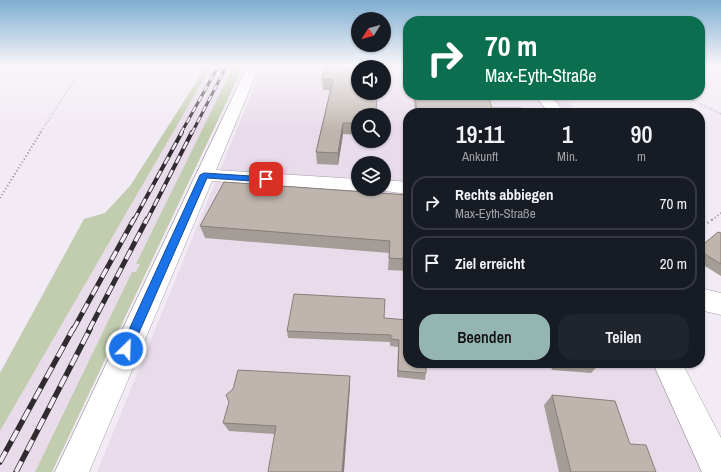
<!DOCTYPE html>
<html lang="de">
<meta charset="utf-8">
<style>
:root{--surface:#171b24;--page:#20242c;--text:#f1f3f6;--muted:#9ea1a6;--line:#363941;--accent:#95b5b2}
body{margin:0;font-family:"Archivo Narrow",sans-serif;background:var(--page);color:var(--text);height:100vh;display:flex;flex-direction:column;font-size:15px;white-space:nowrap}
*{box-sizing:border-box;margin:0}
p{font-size:13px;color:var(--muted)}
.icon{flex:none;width:22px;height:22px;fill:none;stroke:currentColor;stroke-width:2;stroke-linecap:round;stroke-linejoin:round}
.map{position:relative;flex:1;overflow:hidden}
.details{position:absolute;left:403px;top:108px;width:302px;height:260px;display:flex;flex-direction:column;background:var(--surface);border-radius:16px;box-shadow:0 1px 3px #0004}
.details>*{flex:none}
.hud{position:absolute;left:403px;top:16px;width:302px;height:84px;border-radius:16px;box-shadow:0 1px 3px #0004;background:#0b6e4f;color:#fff;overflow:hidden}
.needle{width:26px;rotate:233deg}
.buttons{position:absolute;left:351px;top:12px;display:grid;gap:8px}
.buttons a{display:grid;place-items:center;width:40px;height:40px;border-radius:50%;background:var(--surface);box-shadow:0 1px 3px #0004;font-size:20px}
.pin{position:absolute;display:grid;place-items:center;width:34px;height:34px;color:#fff;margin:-17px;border-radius:8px;box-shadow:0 2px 6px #0006}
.me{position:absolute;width:44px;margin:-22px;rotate:24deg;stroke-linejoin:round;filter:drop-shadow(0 0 3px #0008)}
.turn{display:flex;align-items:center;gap:14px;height:84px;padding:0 16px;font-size:18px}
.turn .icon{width:52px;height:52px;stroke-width:2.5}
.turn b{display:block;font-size:28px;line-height:34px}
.eta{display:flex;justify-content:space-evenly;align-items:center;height:68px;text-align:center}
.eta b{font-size:24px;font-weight:600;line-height:28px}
.primary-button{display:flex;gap:8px;margin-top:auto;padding:8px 16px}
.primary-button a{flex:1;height:46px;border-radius:16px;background:var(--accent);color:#111;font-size:16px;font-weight:600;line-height:46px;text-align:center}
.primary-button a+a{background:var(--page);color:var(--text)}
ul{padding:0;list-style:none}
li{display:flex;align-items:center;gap:12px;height:54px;margin:0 8px 6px;padding:0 8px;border:2px solid var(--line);border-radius:16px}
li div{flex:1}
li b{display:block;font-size:15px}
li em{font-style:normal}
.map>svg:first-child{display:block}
.built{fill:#e8dbea;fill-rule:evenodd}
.green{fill:#c2cdaf}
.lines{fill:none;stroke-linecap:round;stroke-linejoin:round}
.minor-casing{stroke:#a69ea7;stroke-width:1}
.path-far2{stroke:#928c93;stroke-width:1.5;stroke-dasharray:0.5 2;stroke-linecap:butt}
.path-far1{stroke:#928c93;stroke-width:2;stroke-dasharray:1 2.5;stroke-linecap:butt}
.path{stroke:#928c93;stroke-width:2.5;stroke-dasharray:1 3.5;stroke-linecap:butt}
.minor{fill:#fff;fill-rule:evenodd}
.rail-far3-casing{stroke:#2f2b2f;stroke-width:3}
.rail-far2-casing{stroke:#2f2b2f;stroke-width:4}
.rail-far1-casing{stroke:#2f2b2f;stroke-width:5}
.rail-casing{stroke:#2f2b2f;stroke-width:5.5}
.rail-far3{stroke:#f2eaf4;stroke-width:2;stroke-dasharray:6;stroke-linecap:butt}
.rail-far2{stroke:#f2eaf4;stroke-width:2.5;stroke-dasharray:8;stroke-linecap:butt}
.rail-far1{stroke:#f2eaf4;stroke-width:3.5;stroke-dasharray:10;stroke-linecap:butt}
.rail{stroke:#f2eaf4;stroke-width:4;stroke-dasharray:12;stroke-linecap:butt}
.wall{fill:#a49c96}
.shaded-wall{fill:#867f7a}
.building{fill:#bfb5ae;stroke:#867f7a}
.route{fill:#1a73e8;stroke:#114b97}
</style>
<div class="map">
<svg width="721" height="472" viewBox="0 0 721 472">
<rect width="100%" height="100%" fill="#f2eaf4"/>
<g class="built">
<path d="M212,65h22l-97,199h4l-5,8 -4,1 -97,199h-35v-41z"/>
<path d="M263,65h145v30h151l9,6 9,12h-169v250h259l53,109h-623zM358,67h26v26h-26zM358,115h26v26h-26zM358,163h26v26h-26z"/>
</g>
<g class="green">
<path d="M207,65h5l-212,366v-58l84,-154 21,-6 25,-27z"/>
<path d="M234,65h10l-192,407h-17l97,-200h4l4,-8h-4z"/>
</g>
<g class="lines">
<g class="minor-casing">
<g id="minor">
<path d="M248,65h12l-44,105 142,9v10h7l-7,2 -146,-10 -123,291h-34z"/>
<path d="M535,95h15l15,18h-16z"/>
<path d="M384,180l24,2v12l-31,-4 -1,-1h8z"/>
<path d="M700,288l21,5v22l-21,-5z"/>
<path d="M653,363h29l39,75v34h-19z"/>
</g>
</g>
<g class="path-far2">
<path d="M682,95l39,19"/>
<path d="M40,133l44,-68"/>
</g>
<g class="path-far1">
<path d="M0,198l41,-66"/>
<path d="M712,220l9,-7"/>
</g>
<path class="path" d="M700,228l13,-9"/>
<use href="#minor" class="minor"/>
<g class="rail-far3-casing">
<g id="rail-far3">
<path d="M181,133l38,-68"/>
<path d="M192,133l35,-68"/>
</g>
</g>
<g class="rail-far2-casing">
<g id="rail-far2">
<path d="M134,220l48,-88"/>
<path d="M147,220l45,-88"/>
</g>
</g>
<g class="rail-far1-casing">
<g id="rail-far1">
<path d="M73,330l61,-111"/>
<path d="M89,330l58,-111"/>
</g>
</g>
<g class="rail-casing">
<g id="rail">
<path d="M0,462l73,-133"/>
<path d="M16,472l74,-143"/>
</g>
</g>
<use href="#rail-far3" class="rail-far3"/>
<use href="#rail-far2" class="rail-far2"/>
<use href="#rail-far1" class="rail-far1"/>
<use href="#rail" class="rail"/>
</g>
<g class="wall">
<path d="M326,65h53v2h-21v26h19l-1,22h-18v20l-15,-1 -5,31 -21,-1 -1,-12 14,-62h-7l-1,-11z"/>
<path d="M413,95h75l4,13 32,5h-109z"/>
<path d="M408,195v76l-20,-1 1,-17 -184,-15 -5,-12z"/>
<path d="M721,233v43l-21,-13v-16z"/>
<path d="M384,318l42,55 -1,7 -28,-3 1,-30 -8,-1v-4l-102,-4 -1,-7z"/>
<path d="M550,363h47l1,3 -7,7 -39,-3z"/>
<path d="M350,376v10l-75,48 -46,-3 -6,-8z"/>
<path d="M552,395l78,49 26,28h-97l-15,-67z"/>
</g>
<g class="shaded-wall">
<path d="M343,123v11l-5,31v-12z"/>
<path d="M350,376v10l-6,86h-2z"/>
</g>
<g class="building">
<path d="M326,65h53v2h-21v26h19l-1,22h-18v8h-15l-5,30 -22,-1 17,-72 -11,-1z"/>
<path d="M415,95h73l4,13h29l3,5h-107z"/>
<path d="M224,182l184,13v64l-19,-1 1,-17 -190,-15z"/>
<path d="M718,232l3,1v31l-21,-13v-4z"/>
<path d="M294,294l91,5 -1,19 24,2v43h18v10l-28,-2 1,-31 -8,-1v-4l-104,-4z"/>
<path d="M566,363h31l1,3z"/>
<path d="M238,370l112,6 -8,96h-74l8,-46 -53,-3 6,-21 -3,-7 7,-6z"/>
<path d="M552,395l63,6 15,43 16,1 10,27h-85z"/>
</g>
<linearGradient id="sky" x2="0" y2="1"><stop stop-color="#7dadd0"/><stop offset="0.5" stop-color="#f9f6fa"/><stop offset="1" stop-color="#f9f6fa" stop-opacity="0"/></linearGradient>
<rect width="721" height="131" fill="url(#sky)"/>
<path class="route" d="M204,173l62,4 3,2 -3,3 -59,-4 -77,175 -4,1 -4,-1 -2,-4 2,-4 78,-170z"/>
</svg>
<div class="buttons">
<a><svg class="needle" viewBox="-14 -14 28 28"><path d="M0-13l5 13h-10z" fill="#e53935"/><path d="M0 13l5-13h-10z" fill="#9ea1a6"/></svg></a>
<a><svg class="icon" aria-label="sound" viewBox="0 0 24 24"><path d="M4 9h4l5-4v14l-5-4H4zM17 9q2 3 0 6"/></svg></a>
<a><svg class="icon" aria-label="search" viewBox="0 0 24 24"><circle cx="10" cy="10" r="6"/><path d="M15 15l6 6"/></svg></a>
<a><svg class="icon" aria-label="layers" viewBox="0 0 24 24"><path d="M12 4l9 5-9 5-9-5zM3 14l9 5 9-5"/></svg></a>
</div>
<div class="pin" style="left:266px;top:179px;background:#d93025"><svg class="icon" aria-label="arrive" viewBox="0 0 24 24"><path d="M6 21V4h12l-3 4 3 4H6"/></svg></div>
<svg class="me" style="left:126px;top:349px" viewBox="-20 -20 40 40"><circle r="17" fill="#1a73e8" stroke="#fff" stroke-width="3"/><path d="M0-11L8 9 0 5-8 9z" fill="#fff"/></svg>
<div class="hud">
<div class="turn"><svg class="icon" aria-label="right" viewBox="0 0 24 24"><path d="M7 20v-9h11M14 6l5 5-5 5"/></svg><div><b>70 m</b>Max-Eyth-Straße</div></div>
</div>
<section class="details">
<div class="eta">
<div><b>19:11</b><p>Ankunft</p></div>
<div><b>1</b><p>Min.</p></div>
<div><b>90</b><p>m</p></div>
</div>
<ul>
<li><svg class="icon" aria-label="right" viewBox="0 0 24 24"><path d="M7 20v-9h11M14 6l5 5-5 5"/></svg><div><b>Rechts abbiegen</b><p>Max-Eyth-Straße</p></div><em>70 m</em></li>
<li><svg class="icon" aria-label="arrive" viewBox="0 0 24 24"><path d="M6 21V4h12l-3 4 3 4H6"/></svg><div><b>Ziel erreicht</b></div><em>20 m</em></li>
</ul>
<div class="primary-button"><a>Beenden</a><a>Teilen</a></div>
</section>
</div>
